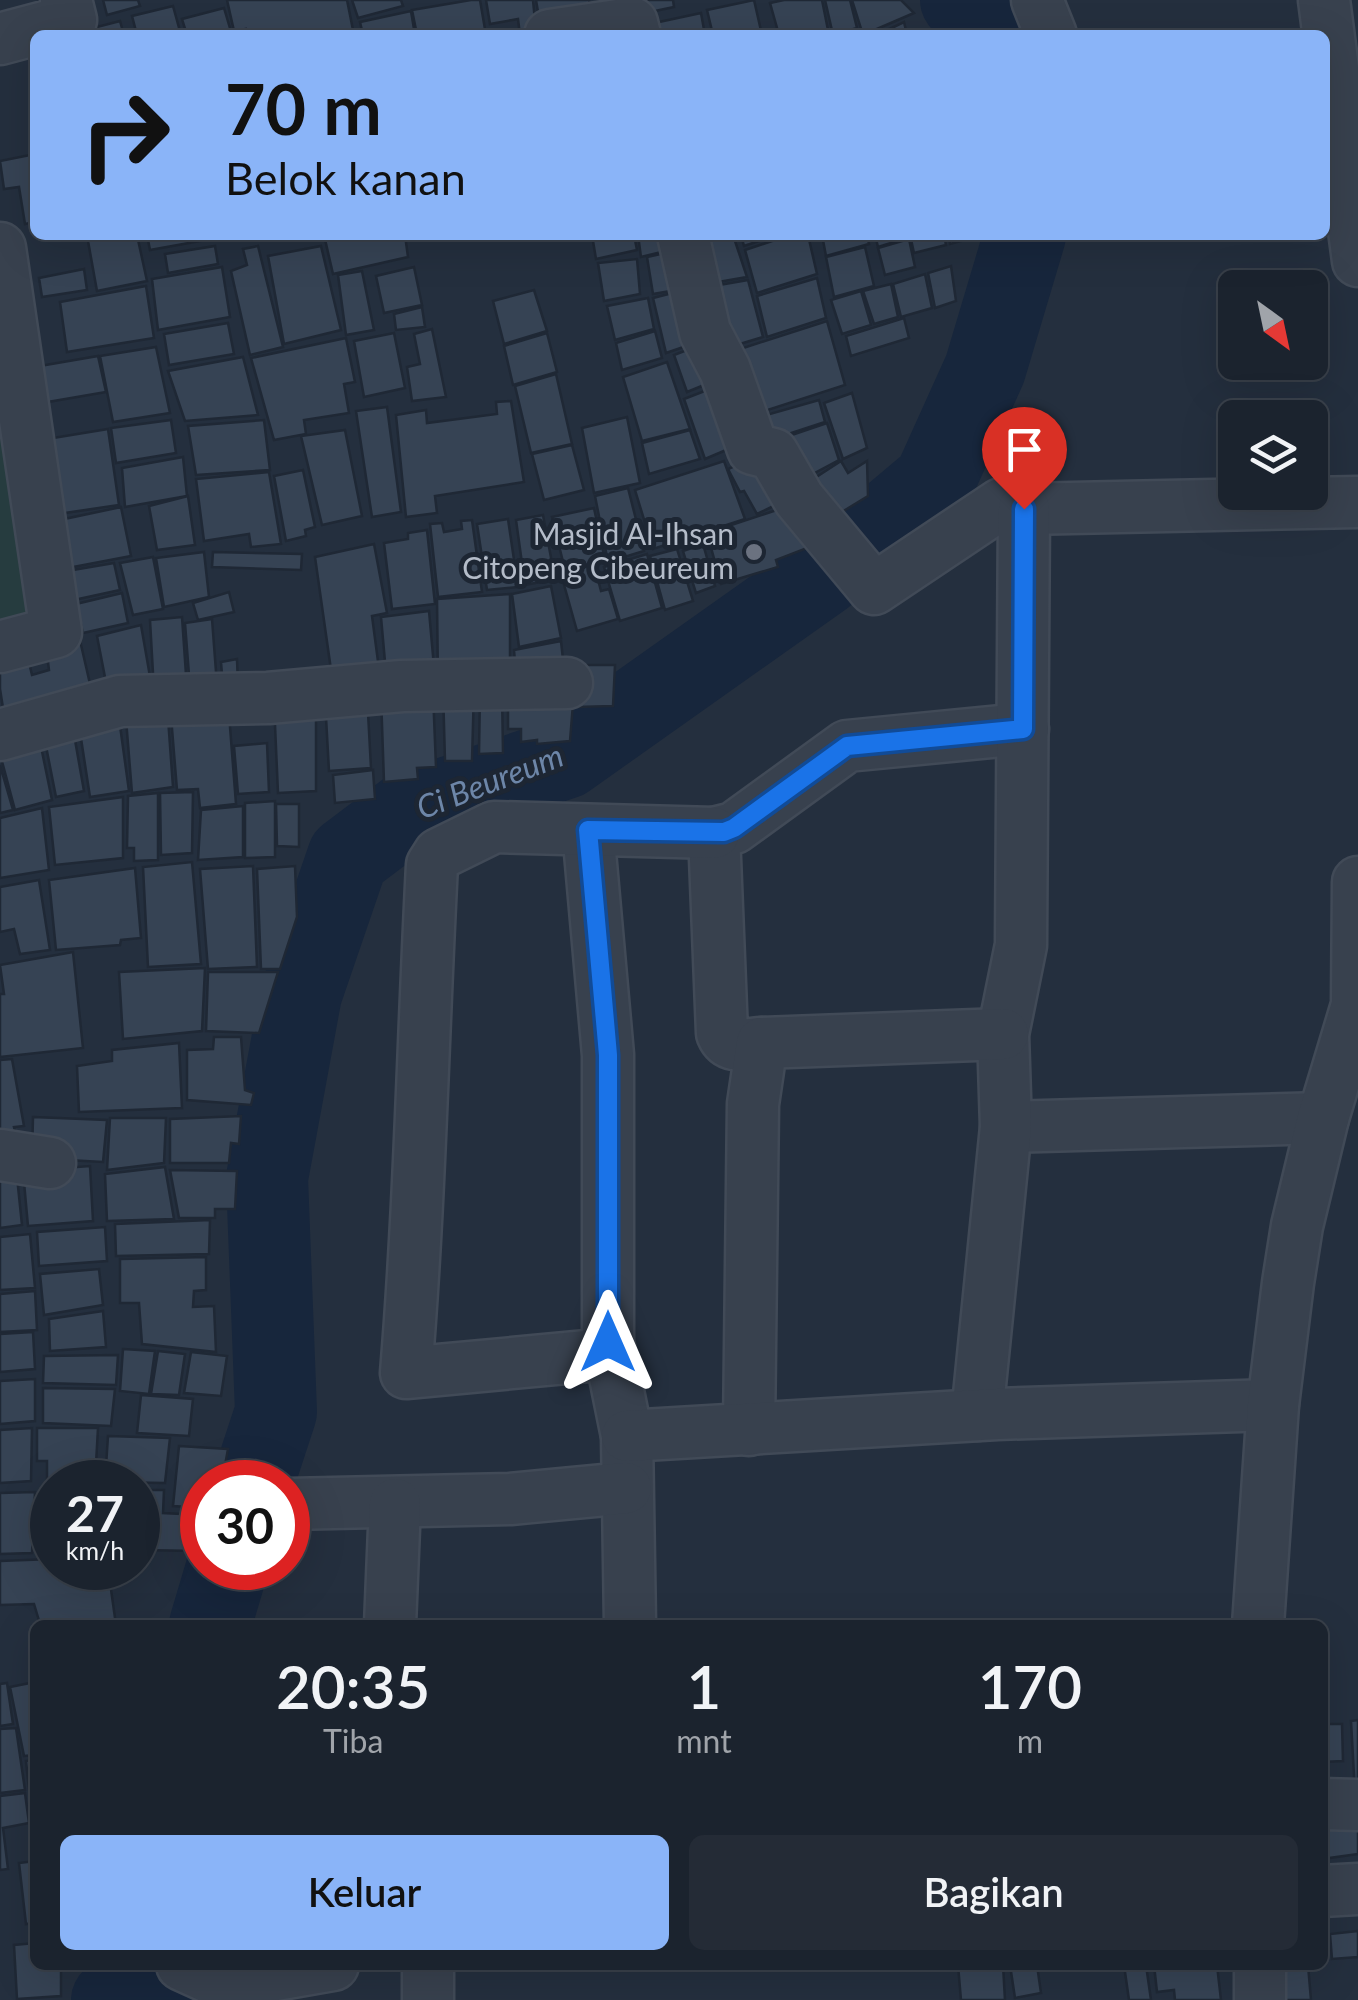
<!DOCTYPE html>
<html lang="id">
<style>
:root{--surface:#1b232e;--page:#242b36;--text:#f1f3f6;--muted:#a0a4aa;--line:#39404a;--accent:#8ab4f8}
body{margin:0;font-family:Lato,sans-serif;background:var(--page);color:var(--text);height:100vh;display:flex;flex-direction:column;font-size:38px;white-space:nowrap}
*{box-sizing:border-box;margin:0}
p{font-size:32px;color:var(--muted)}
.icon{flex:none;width:55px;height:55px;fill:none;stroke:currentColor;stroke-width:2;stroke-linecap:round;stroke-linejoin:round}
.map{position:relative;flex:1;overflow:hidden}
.drawer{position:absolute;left:30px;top:1620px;width:1298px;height:350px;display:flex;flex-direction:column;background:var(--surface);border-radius:15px;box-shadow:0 10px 40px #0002,0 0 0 2px var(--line)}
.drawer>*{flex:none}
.top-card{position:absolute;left:30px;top:30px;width:1300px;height:210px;border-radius:15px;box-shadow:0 10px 40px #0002,0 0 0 2px var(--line);background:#8ab4f8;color:#111;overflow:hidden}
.needle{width:65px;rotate:147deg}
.buttons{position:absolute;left:1218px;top:270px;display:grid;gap:20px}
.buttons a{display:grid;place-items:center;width:110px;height:110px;border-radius:15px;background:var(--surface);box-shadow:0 10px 40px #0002,0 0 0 2px var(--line);font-size:50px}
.speed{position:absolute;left:30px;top:1460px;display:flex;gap:20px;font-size:50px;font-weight:700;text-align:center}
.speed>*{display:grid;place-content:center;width:130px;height:130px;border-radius:50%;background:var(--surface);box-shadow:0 10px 40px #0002,0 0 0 2px var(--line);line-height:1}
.speed small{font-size:25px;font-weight:400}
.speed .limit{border:15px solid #d22;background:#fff;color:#111}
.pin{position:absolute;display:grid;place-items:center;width:85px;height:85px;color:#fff;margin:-102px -42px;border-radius:50% 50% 50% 0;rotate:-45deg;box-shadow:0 0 10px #0007}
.pin .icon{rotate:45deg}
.me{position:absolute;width:110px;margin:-55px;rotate:0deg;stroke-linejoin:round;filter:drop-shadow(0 0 8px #0008)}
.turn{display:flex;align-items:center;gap:35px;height:210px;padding:0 30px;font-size:45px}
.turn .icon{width:130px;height:130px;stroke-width:2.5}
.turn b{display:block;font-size:70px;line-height:85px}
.eta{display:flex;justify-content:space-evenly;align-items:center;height:170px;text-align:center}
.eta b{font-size:60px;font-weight:600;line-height:70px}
.primary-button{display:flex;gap:20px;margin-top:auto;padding:20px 30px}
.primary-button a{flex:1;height:115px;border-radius:15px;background:var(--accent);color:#111;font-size:40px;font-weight:600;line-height:115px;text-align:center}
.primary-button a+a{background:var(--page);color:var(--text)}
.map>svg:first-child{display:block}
.green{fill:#263c3f}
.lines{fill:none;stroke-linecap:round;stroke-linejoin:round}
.river{stroke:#17263c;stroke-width:82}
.building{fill:#364354;stroke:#1f2835;stroke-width:2.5}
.street-casing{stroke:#414a57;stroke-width:55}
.street{stroke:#38414e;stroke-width:50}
.route-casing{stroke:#114b97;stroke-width:25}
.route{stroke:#1a73e8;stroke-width:18}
.worship-dot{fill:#6b7280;stroke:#1d2633;stroke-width:4}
.labels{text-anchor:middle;stroke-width:10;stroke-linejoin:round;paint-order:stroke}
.poi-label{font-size:30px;fill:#b4bcc9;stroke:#1d2633;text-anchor:end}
.water-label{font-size:32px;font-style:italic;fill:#6d86a8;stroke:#1d2633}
</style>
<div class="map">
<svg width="1358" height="2000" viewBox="0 0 1358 2000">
<rect width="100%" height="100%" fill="#242f3e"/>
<path class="green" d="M0,306l38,314 -38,23z"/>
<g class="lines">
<g class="river">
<path d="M961,0l27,35"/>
<path d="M253,1482l23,-70 -9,-234 34,-184 47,-137 61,-46 156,-53 257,-182 112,-94 51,-113 40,-134"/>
<path d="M210,1625l17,-57"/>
<path d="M112,2000l85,-29 1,-6"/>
</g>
</g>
<g class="building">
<path d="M103,0h35l2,6 -33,9z"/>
<path d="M227,0h120l7,35h-106l-2,-6 -12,2z"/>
<path d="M352,0h49l2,6 -45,12z"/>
<path d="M471,0h9l6,35h-69l-5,-25z"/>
<path d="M486,0h47l3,32 -16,3 -2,-16 -28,5z"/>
<path d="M536,0h53l4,23 -52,7z"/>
<path d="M628,0h45l1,7 -43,9z"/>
<path d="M754,0l8,35h-49l-6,-25z"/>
<path d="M784,0h38l7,35h-50l-9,-32z"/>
<path d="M825,0h25l7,28 -24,7z"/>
<path d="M852,0h49l13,13 -51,22z"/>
<path d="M173,6l8,29h-44l-5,-19z"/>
<path d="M224,8l8,27h-45l-5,-16z"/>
<path d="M411,11l4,24h-52l-3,-13z"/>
<path d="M701,13l4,22h-58l-2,-10z"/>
<path d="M120,21l4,14h-58z"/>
<path d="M904,22l3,13h-30z"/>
<path d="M35,154v68l-10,2 -6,-37 -15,2 -4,-28z"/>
<path d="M94,235h43l10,46 -50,10 -9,-50 7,-1z"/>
<path d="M147,235h63l1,4 -61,11z"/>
<path d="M324,235h81l3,22 -75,17z"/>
<path d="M592,235h42l3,15 -41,9z"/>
<path d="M638,235h42l2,12 -41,10z"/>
<path d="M688,235h45l14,42 -46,8z"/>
<path d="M741,235h36l-33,11z"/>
<path d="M790,235h18l9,39 -60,19 -12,-43z"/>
<path d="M822,235h45l2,9 -43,12z"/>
<path d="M875,235h31l1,3 -29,9z"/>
<path d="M910,235h34l2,10 -32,8z"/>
<path d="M949,235h34l-33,9z"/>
<path d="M909,239l6,28 -30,8 -7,-27z"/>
<path d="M215,246l3,18 -50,9 -3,-19z"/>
<path d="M258,246l25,101 -33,8 -19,-84 16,-6 -4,-16z"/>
<path d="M321,246l20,84 -57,14 -16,-88z"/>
<path d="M865,247l9,39 -40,11 -8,-40z"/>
<path d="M679,250l9,38 -35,6 -6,-37z"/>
<path d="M637,259l3,35 -36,7 -6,-38z"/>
<path d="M951,266l5,35 -21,7 -7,-35z"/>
<path d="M222,267l8,50 -72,13 -6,-51z"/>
<path d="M414,267l8,38 -38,8 -8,-37z"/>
<path d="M84,269l3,21 -45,7 -3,-19z"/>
<path d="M362,271l12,59 -28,5 -8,-60z"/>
<path d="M925,274l7,34 -31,9 -8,-33z"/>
<path d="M817,278l9,40 -59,19 -10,-41z"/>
<path d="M748,280l15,57 -43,13 -18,-62z"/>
<path d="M891,284l7,33 -24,7 -11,-33z"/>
<path d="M146,286l8,52 -87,14 -7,-50z"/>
<path d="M688,289l13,52 -35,12 -13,-55z"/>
<path d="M534,290l13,41 -43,13 -11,-43z"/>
<path d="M861,291l10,34 -29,9 -11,-34z"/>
<path d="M648,298l6,31 -39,11 -8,-34z"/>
<path d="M422,307l3,20 -29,3 -2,-16z"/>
<path d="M904,318l5,20 -58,18 -5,-20z"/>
<path d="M827,321l18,64 -90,29 -18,-64z"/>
<path d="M228,323l6,31 -65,11 -5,-31z"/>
<path d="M432,329l14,68 -34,4 -5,-34 13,-3 -6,-30z"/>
<path d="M655,331l7,27 -40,12 -6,-27z"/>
<path d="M394,333l11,55 -41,9 -10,-56z"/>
<path d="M547,333l10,39 -44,13 -9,-39z"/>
<path d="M346,338l9,44 -11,2 5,29 -45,7 2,14 -32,6 -23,-82z"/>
<path d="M705,343l14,36 -32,13 -13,-37z"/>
<path d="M156,347l14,66 -57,9 -13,-66z"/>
<path d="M98,356l8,36 -64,11 -8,-36z"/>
<path d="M243,357l15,58 -73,6 -17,-50z"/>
<path d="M667,362l23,67 -48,12 -19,-64z"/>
<path d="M556,374l16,70 -41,9 -16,-67z"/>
<path d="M720,385l25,57 -40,17 -21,-60z"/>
<path d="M852,393l15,55 -24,11 -19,-56z"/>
<path d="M819,400l6,22 -67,22 -9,-24z"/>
<path d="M511,401l13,81 -89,14 2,17 -31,4 -10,-102 30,-5 1,13 70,-9 -1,-12z"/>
<path d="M387,407l14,105 -29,5 -16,-106z"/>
<path d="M627,417l13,66 -46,10 -12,-65z"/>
<path d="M171,420l5,33 -60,10 -5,-35z"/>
<path d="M264,420l6,50 -74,5 -8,-49z"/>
<path d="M827,423l12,37 -45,24 -20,-43z"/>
<path d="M108,429l11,76 -61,9 -11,-75z"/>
<path d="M345,430l17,86 -40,9 -21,-89z"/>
<path d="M690,430l10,29 -51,15 -7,-31z"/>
<path d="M572,445l12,45 -40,10 -12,-46z"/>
<path d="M762,454l26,45 -31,15 -13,-23 -4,1 -12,-23z"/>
<path d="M183,457l4,39 -62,11 -3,-39z"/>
<path d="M724,461l21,58 -92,30 -18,-59z"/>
<path d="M841,461l7,12 19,-12 1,35 -44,27 -23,-36z"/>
<path d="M303,470l12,57 -10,3 1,6 -20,5 -12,-65z"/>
<path d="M269,472l12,72 -30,3 -2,-13 -45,7 -8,-62z"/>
<path d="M628,488l16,63 -36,11 -13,-66z"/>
<path d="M188,496l7,49 -38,5 -8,-44z"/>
<path d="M789,506l26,39 -39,15 2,7 -57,17 -14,-51z"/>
<path d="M121,507l10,49 -63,12 -13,-47z"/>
<path d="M594,508l11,52 -40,10 -13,-53z"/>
<path d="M543,515l12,64 -30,6 -9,-65z"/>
<path d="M508,519l10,68 -31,3 -10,-66z"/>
<path d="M472,520l10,72 -44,5 -8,-73 12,-1 2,9 18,-3 -1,-8z"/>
<path d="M427,530l8,74 -43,5 -8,-66 24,-4v-6z"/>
<path d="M374,544l13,69 -15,3 9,68 -47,7 -19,-134z"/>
<path d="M703,544l12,42 -19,7 -13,-42z"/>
<path d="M677,549l16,52 -28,9 -15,-54z"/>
<path d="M204,552l5,45 -45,10 -8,-49z"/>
<path d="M213,552l89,2 -1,16 -89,-3z"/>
<path d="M647,554l15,54 -42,13 -16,-54z"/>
<path d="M153,557l10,52 -30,6 -13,-52z"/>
<path d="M114,563l6,27 -46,10 -7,-29z"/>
<path d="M594,564l7,27 8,-2 9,30 -41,12 -16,-57z"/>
<path d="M551,586l10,52 -42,9 -7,-53z"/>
<path d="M229,592l5,20 -36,8 -5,-17z"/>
<path d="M122,593l6,30 -45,10 -7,-29z"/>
<path d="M510,594v86l-72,1 -1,-82z"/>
<path d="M429,611l6,67 -48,6 -6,-67z"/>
<path d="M182,617l5,72 -33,2 -4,-71z"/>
<path d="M212,619l5,66 -27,3 -5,-65z"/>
<path d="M141,625l11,63 -43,10 -12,-62z"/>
<path d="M79,636l14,61 -87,30 -6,-38v-32l26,-7 6,25 17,-5 -3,-24z"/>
<path d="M561,641l4,37 -48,8 -3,-36z"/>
<path d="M237,659l1,27 -15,1 -2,-25z"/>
<path d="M577,665h38l-2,41 -36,1z"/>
<path d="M474,688l-2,73h-27l-2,-72z"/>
<path d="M574,691l-4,50 -33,3v-4l-16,2v-13h-13v-37z"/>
<path d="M433,692l3,75 -19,1 1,11 -34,3 -3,-86z"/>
<path d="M502,692l1,61 -24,1 1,-61z"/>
<path d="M367,694l4,74 -42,3 -4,-72z"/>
<path d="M316,700v91l-38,2 -4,-91z"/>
<path d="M228,701l8,103 -36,4 -2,-19 -21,1 -7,-86z"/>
<path d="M167,704l6,83 -41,6 -7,-86z"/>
<path d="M118,711l11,80 -39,6 -12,-78z"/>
<path d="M72,723l12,68 -28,6 -13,-66z"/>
<path d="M38,732l14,68 -37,10 -15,-56z"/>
<path d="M267,743l2,49 -31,2 -4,-48z"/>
<path d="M0,765l13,45 -13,3z"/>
<path d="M373,770l2,29 -40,4 -2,-28z"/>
<path d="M193,792l-1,61 -31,2 -1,-62z"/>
<path d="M158,793v67l-24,1v-13h-7l1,-52z"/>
<path d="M123,797v61l-68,7 -6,-58z"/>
<path d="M275,801v56l-30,1v-55z"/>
<path d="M276,804h23v43l-22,-1z"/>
<path d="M243,806v51l-45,3 3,-50z"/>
<path d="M42,808l7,62 -49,8v-60z"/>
<path d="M192,862l9,102 -53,3 -5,-100z"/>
<path d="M253,866l4,101 -49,2 -8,-100z"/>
<path d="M295,866l2,51 -17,52h-19l-4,-100z"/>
<path d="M135,868l6,70 -20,2 -1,5 -64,5 -7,-70z"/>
<path d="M39,880l11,70 -30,4 -6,-25 -14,3v-45z"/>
<path d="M73,952l10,96 -83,9v-63h4l-4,-29z"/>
<path d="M205,968l-3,63 -79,8 -4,-67z"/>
<path d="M208,972h70l-19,61 -53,-2z"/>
<path d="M214,1037h27l4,53 9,3 -3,12 -64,-5v-50l26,-1z"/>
<path d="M179,1043l3,65 -103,4 -2,-46 35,-5v-11z"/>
<path d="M12,1059l12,67 -10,1 2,9 -16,3v-79z"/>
<path d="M241,1116l-2,28 -8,-1 -2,20h-59v-44z"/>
<path d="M33,1117l74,3 -4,42 -71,-4z"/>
<path d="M110,1118h56l-2,45 -57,7z"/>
<path d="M90,1166l3,55 -65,5 -5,-55z"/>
<path d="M16,1167l6,58 -22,3v-59z"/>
<path d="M165,1167l9,52 -67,2 -2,-47z"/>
<path d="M170,1170l67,1 -2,38h-20v9h-36z"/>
<path d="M210,1220l-1,34 -93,2 -1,-32z"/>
<path d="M105,1227l2,34 -68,5 -2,-34z"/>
<path d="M30,1234l5,54 -35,2v-53z"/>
<path d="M206,1257v33l-12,1 -1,16 21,-1 2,46 -74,-8 -3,-41h-19v-44z"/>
<path d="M99,1269l4,36 -59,10 -4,-41z"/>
<path d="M35,1291l2,39 -37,2v-38z"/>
<path d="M103,1311l3,36 -56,4 -1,-32z"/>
<path d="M33,1332l2,37 -35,3v-38z"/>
<path d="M123,1349l32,2 -6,43 -29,-3z"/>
<path d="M158,1351l27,3 -6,41 -28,-1z"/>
<path d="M191,1352l36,4 -6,40 -37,-3z"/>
<path d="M118,1355l-2,30 -73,-2 1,-27z"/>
<path d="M35,1379v42l-35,3v-43z"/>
<path d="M43,1388l72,1 -4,37 -68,-3z"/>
<path d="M141,1395l52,4 -4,37 -52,-3z"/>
<path d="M32,1428l-1,53 -31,2v-53z"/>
<path d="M37,1428h61l-3,54 -48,2v-23h-10z"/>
<path d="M108,1436l62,2 -5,45 -60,-1z"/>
<path d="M179,1446l49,3 -6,33h-20v26l-29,-2z"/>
<path d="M52,1490v65h-11l2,-48h8z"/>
<path d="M138,1490h26l-1,23 39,2 -3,36 -61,-1z"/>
<path d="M35,1492l-3,61 -32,1v-61z"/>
<path d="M52,1559v9h56l8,57h-81v11l-2,-11 7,-1 -6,-20 -34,1v-44z"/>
<path d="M35,1682v73l-11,1 -14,-69z"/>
<path d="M7,1683l6,41 -13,2v-42z"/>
<path d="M1358,1720v72l-3,1 -4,-72z"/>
<path d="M1322,1724h20l1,37 -21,1z"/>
<path d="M16,1728l9,62 -25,3v-64z"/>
<path d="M35,1760v84l-9,-83z"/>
<path d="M25,1793l4,30 -26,5 5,41 -8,1v-74z"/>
<path d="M1358,1809v45l-36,5v-46z"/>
<path d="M35,1861v62l-9,1 -7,-61z"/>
<path d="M1358,1931v26l-26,2 -2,-25z"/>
<path d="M35,1943v22h26v31l-44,3 -3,-54z"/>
<path d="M958,1965h45l2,35h-44z"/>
<path d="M1010,1965h27l4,28 -26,5z"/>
<path d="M1124,1965h22l5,35h-22z"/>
<path d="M1154,1965h63l4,35h-46l-1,-10 -17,2z"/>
<path d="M1276,1965h32l3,35h-33z"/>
</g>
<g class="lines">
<g class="street-casing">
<g id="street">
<path d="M1037,0l14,35"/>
<path d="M1324,0l34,261"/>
<path d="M550,35l82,-12 3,12"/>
<path d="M0,39l71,-19 -5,-20"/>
<path d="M683,235l22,97 20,38 28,79 20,5 26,45 75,90 127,-85 23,5 334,-7"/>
<path d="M0,248l56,384 -56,15"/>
<path d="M0,735l120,-34 148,-3 134,-12 165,-3"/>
<path d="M588,830l20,225v287l19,94 3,189"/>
<path d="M762,1043c-16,1 -33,7 -40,-10l-8,-200 20,-5 113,-82 176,-17"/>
<path d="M1006,1127l317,-9"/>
<path d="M0,1155l50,8"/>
<path d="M609,1354l-203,19c14,-169 17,-339 26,-508l7,-11 55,-27 220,6"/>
<path d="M977,1415l29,-288 -3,-93 18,-89 3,-436"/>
<path d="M749,1430l4,-326 9,-61 241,-9"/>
<path d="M627,1436l370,-22 276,-9"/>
<path d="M289,1504l221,-5 116,-11"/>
<path d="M390,1625l5,-121"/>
<path d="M1258,1625l15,-220 15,-122 9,-57 26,-108 34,-113 1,-123"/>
<path d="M1322,1804l36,1"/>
<path d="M1322,1891l36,-2"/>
<path d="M182,1965l42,19 109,-19"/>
<path d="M428,1965v35"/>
<path d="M1260,2000v-35"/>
</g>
</g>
<use href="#street" class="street"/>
</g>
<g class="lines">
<g class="route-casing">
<path id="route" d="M608,1342v-287l-20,-225 136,2 10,-4 113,-82 176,-17 1,-220"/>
</g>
<use href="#route" class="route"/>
</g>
<circle class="worship-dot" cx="754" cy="552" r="10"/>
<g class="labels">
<g class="poi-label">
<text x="734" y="545">Masjid Al-Ihsan<tspan x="734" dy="34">Citopeng Cibeureum</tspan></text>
</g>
<g class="water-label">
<text transform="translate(490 782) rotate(-21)" y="11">Ci Beureum</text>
</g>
</g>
</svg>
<div class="buttons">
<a><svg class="needle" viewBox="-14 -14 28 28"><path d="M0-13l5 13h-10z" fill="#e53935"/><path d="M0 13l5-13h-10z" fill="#a0a4aa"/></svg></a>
<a><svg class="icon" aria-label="layers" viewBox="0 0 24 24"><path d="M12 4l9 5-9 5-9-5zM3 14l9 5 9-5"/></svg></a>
</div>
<div class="speed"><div>27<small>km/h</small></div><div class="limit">30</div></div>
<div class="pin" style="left:1024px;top:509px;background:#d93025"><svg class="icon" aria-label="arrive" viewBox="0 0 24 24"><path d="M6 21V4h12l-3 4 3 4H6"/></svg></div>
<svg class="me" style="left:608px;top:1342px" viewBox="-20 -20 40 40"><path d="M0-17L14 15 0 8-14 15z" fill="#1a73e8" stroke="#fff" stroke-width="4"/></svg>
<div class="top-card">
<div class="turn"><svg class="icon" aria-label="right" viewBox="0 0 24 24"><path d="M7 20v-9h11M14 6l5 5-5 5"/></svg><div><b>70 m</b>Belok kanan</div></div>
</div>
<section class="drawer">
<div class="eta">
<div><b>20:35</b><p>Tiba</p></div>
<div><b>1</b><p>mnt</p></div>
<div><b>170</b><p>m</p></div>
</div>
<div class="primary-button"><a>Keluar</a><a>Bagikan</a></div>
</section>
</div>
